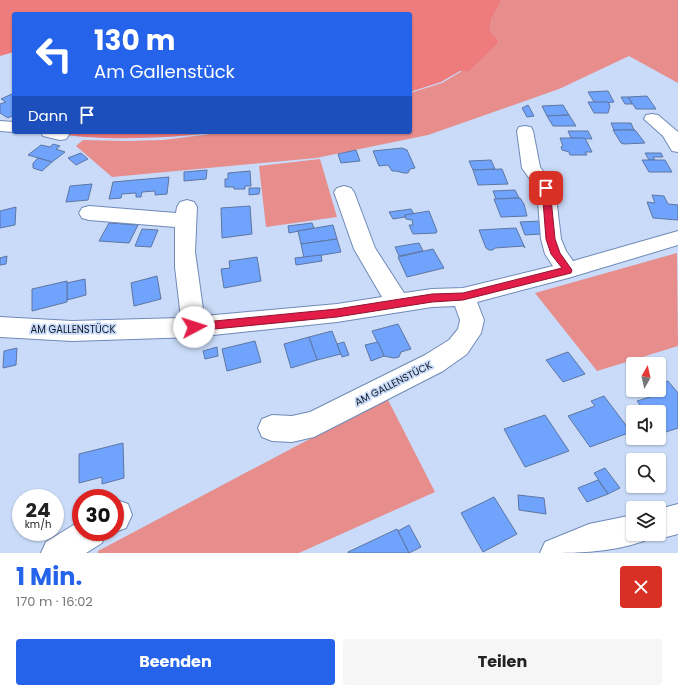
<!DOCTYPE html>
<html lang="de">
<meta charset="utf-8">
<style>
:root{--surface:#fff;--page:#f6f6f6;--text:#222;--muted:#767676;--accent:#2563eb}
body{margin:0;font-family:Poppins,sans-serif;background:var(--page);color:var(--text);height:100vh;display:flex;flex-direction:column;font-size:15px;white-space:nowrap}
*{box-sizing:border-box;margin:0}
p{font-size:13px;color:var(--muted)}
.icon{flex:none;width:22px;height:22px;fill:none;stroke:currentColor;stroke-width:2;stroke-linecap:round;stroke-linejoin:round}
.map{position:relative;height:553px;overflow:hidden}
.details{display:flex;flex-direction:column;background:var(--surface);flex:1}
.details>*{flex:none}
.top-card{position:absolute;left:12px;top:12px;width:400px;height:122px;border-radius:4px;box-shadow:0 1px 3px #0004;background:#2563eb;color:#fff;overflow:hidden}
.needle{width:26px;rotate:8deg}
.fabs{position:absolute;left:626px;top:357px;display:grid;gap:8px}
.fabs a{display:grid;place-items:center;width:40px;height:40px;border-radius:4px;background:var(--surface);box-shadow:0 1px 3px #0004;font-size:20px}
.speed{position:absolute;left:12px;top:489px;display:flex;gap:8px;font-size:20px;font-weight:700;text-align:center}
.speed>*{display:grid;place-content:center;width:52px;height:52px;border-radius:50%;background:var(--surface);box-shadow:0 1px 3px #0004;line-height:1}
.speed small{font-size:10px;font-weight:400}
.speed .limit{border:6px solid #d22;background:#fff;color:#111}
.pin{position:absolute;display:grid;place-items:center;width:34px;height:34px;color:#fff;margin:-17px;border-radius:8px;box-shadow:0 2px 6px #0006}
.me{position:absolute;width:44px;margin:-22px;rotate:85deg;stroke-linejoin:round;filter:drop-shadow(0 0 3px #0008)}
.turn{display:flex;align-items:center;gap:14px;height:84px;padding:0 16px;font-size:18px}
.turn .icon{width:52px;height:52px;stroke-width:2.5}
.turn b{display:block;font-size:28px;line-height:34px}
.then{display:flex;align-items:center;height:38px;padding:0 16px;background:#0003;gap:8px;font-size:15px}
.round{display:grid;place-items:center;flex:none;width:42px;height:42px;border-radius:4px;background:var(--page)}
.summary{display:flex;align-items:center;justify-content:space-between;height:68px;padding:0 16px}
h1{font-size:24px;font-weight:700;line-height:30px;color:var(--accent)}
.cta{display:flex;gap:8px;margin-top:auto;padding:8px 16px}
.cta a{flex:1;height:46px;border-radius:4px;background:var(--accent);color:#fff;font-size:16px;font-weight:700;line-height:46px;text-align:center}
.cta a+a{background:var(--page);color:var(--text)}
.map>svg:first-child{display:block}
.green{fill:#e78d8c}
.forest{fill:#ef7c7d}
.building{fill:#70a3fc;stroke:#5d76a2}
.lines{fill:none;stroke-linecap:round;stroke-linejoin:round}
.minor-casing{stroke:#6f8ab7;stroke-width:2}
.minor{fill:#fff;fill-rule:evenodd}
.route{fill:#e11d48;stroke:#92132f}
.labels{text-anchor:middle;stroke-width:3.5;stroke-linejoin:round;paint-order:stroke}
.street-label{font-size:10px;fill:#121c2d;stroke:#c9dbf8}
</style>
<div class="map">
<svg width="678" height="553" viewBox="0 0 678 553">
<rect width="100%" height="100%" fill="#c9dbf8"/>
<g class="green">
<path d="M502,0h176v83l-49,-27 -70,33 -131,46 -112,23 -204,19 -36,-31 7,-6 43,1 37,-1 64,-8h183v-39l32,-10 20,-12 7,1 30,-29 -1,-4 -8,-8 2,-13z"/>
<path d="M320,159l17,58 -71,10 -7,-61z"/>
<path d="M677,253l1,93 -81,25 -62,-78z"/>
<path d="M387,398l48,94 -136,61h-201v-2z"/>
</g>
<g class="forest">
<path d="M0,0h502l-10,18 -2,13 8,8 1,4 -30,29 -9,-1 -19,11 -31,10v-78h-396v38l-14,4z"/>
<path d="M54,132h165c-38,5 -76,7 -114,6 -18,-1 -34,-1 -51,-6z"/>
</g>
<g class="building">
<path d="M608,91l6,11 -9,1 -11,-1 -6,-10z"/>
<path d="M14,93v22l-6,3 -8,-5v-9l6,-2 -5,-3z"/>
<path d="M647,96l9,13h-20l-8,-12z"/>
<path d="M621,97h7l4,7h-7z"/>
<path d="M588,102h20l2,4 -2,7h-14z"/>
<path d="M528,105l6,11 -7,1 -5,-9z"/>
<path d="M563,105l6,10 -22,1 -5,-10z"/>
<path d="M569,115l7,11h-23l-6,-10z"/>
<path d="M611,123h20l3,7h-20z"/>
<path d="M613,130h22l10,13 -21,1 -3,-1z"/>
<path d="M568,131h20l4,8 -21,-1z"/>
<path d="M560,138h25l7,14h-7l2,3h-17l-1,-3 -7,-2 -1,-3 2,-1z"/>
<path d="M53,144l7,2 -4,3 9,3 -13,10 -24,-7 13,-10 9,2z"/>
<path d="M402,148l5,2 8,18 -5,1 -2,4h-4l-8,-2h-4l-4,-6 -9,1 -6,-15z"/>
<path d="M356,150l4,11 -19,2 -3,-9z"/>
<path d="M81,153l7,6 -12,6 -8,-7z"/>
<path d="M645,153h16l2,4h-10l2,3h-6z"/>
<path d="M38,158l14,4 -10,9 -9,-3v-5z"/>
<path d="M491,160l4,9 -22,1 -4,-9z"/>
<path d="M642,160h23l7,12h-23z"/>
<path d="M502,169l6,15 -30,1 -5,-15z"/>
<path d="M207,170l-1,9 -22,2v-9z"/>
<path d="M250,171l1,15h-6v3h-11v-2h-9v-8h3v-6z"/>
<path d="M169,177l-2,17 -12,1v-4l-13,1 -1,5h-5v-4l-14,1 -1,4 -12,1 4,-17z"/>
<path d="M92,184l-4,16 -22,2 4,-16z"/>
<path d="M249,188h11l-1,6 -10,1z"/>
<path d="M515,190l4,8 -23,1 -3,-8z"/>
<path d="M652,195l12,1 4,8 10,1v15l-25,-2 -6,-16 8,1z"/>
<path d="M520,198l4,6 3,12 -26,1 -7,-18z"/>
<path d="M250,206l2,28 -30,4 -1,-30z"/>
<path d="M16,207l-1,18 -15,3v-17z"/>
<path d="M411,209l3,5 -9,1v2l-12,2 -4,-7z"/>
<path d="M429,211l8,20 -1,2 -23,1 -4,-9h4l-1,-5 -6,-1 -1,-4z"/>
<path d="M541,221v13l-16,1 -5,-13z"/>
<path d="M109,223l29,2 -9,18 -30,-2z"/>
<path d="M312,223l2,5 -25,5 -1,-7z"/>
<path d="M333,225l4,14 -36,5 -3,-13z"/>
<path d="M516,228l9,20 -2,-2 -28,2 -2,2h-4l-3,-2 -7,-18z"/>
<path d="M142,229l16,1 -7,17 -16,-1z"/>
<path d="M337,239l4,13 -37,6 -3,-14z"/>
<path d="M419,243l4,8 -24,5 -4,-9z"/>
<path d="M433,249l11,19 -37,9 -9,-20z"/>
<path d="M321,255l1,6 -26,4 -1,-7z"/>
<path d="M7,256l-1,8 -6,1v-7z"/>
<path d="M257,257l4,24 -37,7 -3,-19 9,-1 -1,-7z"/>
<path d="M157,276l4,23 -27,7 -3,-23z"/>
<path d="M85,279l1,16 -19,5v-17z"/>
<path d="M67,281v21l-35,9v-22z"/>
<path d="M398,324l13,25 -10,3 -2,5 -5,1 -10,-2 -12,-25z"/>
<path d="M332,331l9,23 -24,6 -8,-23z"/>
<path d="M309,337l8,23 -26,8 -7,-24z"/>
<path d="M255,341l6,21 -34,9 -5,-22z"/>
<path d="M344,342l5,13 -7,2 -5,-13z"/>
<path d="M378,342l6,14 -13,5 -6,-16z"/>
<path d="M217,347l1,9 -13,3 -2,-8z"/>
<path d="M17,348l-1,17 -13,3 1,-17z"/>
<path d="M568,352l17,22 -22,8 -17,-22z"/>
<path d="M668,381l10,12v35l-18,6 -1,-22h-14l-8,-11 26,-8 -4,-5v-4z"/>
<path d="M604,396l27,36 -41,15 -22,-31 27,-10 -4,-5z"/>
<path d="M545,415l24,36 -44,16 -21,-38z"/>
<path d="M123,443l1,35 -22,6v-7l-23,6v-29z"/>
<path d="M605,468l15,20 -12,6 -14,-21z"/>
<path d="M598,480l10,14 -21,8 -9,-14z"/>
<path d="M518,495l26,3 2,16 -27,-4z"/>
<path d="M494,497l23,37 -34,18 -22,-39z"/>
<path d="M409,525l12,22 -12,6 -11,-22z"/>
<path d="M397,529l12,24h-61v-1z"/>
</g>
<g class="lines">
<g class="minor-casing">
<g id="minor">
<path d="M652,114l6,1 20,17v20l-6,-1 -9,-15 -19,-17 2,-4z"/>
<path d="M0,121l14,1v10l-14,-1z"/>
<path d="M525,126l6,1 2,4 7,36 15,21 6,51 5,12 7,10 105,-30v14l-110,33 -91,24 7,18 -3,13 -14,21 -24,17 -129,66 -22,5 -20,-1 -10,-4 -4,-9 4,-9 10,-4 20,1 18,-4 115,-57 24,-15 9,-11 2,-9 -5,-14 -23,1 -95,15 -143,15 -122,4 -72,-4v-20l72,4 109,-3 -6,-51v-40l-86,-7 -7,-2 -3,-5 3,-5 7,-2 87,7 1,-6 3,-5 7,-2 7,2 3,5 -2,45 9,64 133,-12 45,-7 -28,-48 -20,-57 3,-4 7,-2 7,2 3,4 21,56 29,45 28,-4 31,-1 90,-22 -8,-12 -4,-15 -4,-50 -15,-21 -5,-37 2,-4z"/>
<path d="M41,132h25l3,3 -3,4 -6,1 -17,-4z"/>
<path d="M117,500l11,4 4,11 -6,13 -11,4v-31z"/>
<path d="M678,504v30l-19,5 -11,-4 11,-1v-25z"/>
<path d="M633,515v19h14l-3,7c-35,12 -67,12 -104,12l5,-11 44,-18z"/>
<path d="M80,521l1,11h25l-4,11 -16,10h-45l5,-11z"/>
</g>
</g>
<use href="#minor" class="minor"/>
</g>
<path class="route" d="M546,186l4,2 5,51 5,14 12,17 -1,3 -108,27 -31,2 -95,15 -143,14 -3,-1 -2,-3 2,-3 3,-1 143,-14 95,-15 31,-1 99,-25 -11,-14 -5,-15 -4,-51z"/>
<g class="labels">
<g class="street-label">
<text x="73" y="333">AM GALLENSTÜCK</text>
<text transform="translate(393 383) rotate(-27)" y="4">AM GALLENSTÜCK</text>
</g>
</g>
</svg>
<div class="fabs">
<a><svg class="needle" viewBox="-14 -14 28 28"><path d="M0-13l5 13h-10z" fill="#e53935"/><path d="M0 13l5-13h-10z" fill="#767676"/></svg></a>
<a><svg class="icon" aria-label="sound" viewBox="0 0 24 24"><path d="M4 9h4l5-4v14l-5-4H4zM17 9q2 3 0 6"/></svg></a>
<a><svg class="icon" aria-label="search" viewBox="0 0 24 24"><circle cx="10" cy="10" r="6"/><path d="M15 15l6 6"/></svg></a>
<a><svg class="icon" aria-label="layers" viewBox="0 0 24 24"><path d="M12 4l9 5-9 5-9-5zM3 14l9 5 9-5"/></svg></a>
</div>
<div class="speed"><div>24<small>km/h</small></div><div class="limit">30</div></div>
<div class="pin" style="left:546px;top:188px;background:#d93025"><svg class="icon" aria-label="arrive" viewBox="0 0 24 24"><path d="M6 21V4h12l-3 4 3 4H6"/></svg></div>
<svg class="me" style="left:194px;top:327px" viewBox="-20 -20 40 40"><circle r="19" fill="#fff"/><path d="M0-13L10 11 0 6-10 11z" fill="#e11d48"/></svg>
<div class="top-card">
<div class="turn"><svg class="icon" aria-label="left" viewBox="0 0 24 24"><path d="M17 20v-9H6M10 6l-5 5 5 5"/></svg><div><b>130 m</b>Am Gallenstück</div></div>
<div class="then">Dann<svg class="icon" aria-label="arrive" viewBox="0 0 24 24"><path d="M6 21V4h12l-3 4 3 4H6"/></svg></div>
</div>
</div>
<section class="details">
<div class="summary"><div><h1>1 Min.</h1><p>170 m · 16:02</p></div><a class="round" style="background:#d93025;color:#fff"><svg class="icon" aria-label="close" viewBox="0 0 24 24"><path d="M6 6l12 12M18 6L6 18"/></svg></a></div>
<div class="cta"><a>Beenden</a><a>Teilen</a></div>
</section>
